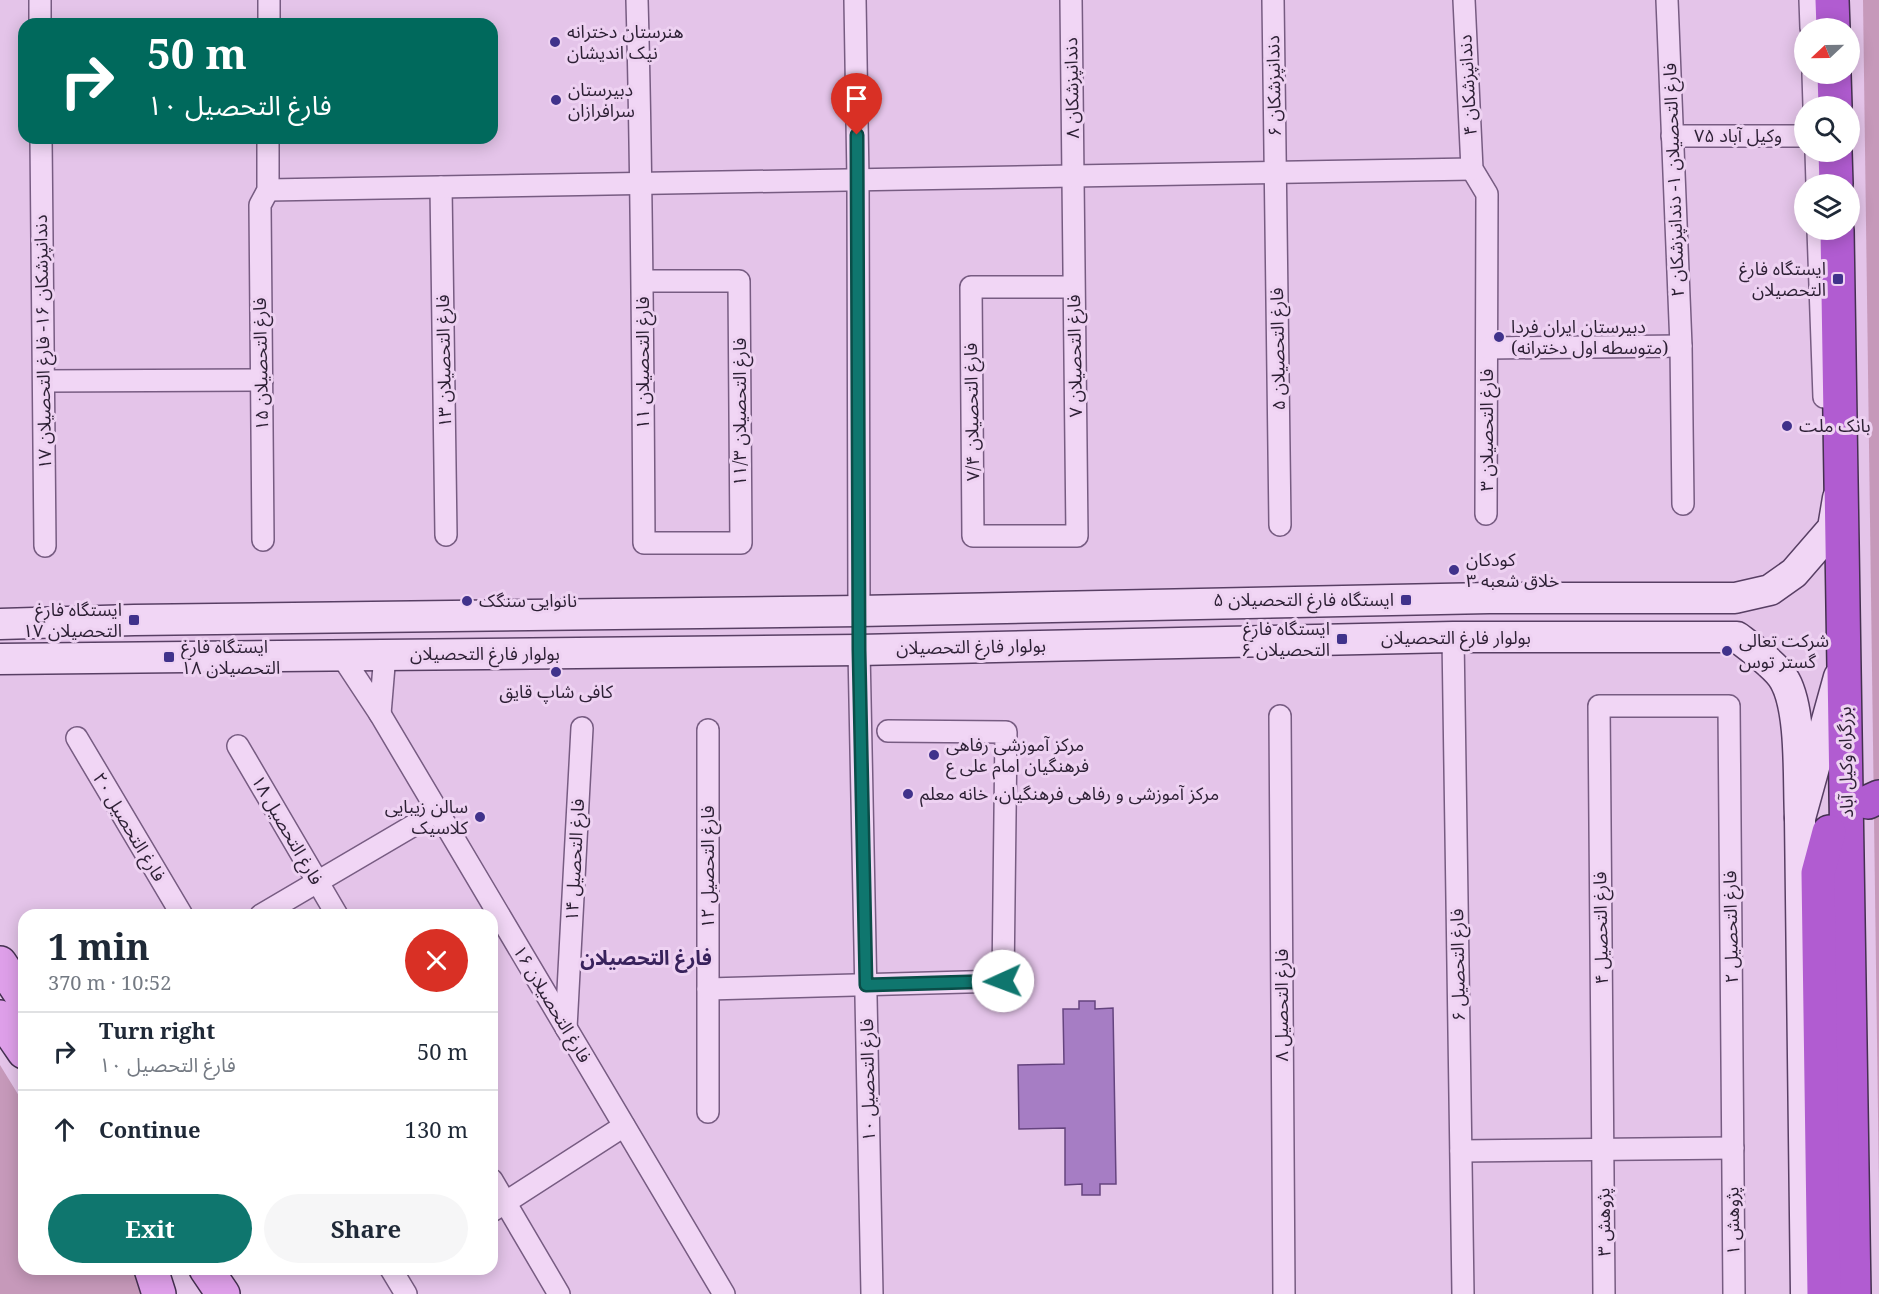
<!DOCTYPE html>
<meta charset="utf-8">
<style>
:root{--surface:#fff;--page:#f6f6f7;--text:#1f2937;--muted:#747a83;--line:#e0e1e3;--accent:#0f766e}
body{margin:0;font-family:"Noto Serif","Noto Sans Arabic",serif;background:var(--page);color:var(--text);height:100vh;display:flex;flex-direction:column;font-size:22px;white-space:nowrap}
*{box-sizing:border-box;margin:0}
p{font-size:20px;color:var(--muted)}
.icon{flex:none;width:33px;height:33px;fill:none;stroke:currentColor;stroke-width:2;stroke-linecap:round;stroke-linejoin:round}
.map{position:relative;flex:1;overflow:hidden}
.drawer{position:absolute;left:18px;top:909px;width:480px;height:366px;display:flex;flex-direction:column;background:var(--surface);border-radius:18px;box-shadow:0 3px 15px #0003}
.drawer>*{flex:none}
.top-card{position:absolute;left:18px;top:18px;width:480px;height:126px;border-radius:18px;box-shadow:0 3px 15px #0003;background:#00695c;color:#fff;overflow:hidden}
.needle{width:39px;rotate:248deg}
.buttons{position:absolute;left:1794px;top:18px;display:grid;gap:12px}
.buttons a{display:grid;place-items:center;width:66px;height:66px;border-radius:50%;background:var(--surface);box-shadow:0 3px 15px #0003;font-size:30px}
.pin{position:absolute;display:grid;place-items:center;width:51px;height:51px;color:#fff;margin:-62px -26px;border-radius:50% 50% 50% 0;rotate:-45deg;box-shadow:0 0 6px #0007}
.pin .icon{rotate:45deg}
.me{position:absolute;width:66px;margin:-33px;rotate:268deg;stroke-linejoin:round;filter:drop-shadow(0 0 4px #0008)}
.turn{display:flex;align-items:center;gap:21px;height:126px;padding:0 30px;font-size:27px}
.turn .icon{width:78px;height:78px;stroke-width:2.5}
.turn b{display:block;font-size:42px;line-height:51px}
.round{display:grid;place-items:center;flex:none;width:63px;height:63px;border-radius:32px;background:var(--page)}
.summary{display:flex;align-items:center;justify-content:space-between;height:102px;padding:0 30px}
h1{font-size:36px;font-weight:700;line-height:45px}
.action{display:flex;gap:12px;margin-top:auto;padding:12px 30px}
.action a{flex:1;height:69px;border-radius:36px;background:var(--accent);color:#fff;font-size:24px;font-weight:700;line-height:69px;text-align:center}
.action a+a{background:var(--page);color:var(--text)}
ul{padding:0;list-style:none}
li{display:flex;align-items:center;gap:18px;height:78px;padding:0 30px;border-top:2px solid var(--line)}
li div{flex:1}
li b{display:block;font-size:22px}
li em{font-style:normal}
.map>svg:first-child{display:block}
.green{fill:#c699ba}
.building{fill:#a67dc4;stroke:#65447f;stroke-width:1.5}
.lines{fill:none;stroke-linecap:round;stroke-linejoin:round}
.street-casing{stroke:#775c82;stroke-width:24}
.secondary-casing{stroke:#583f64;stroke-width:33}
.primary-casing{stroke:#443050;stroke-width:36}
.highway-casing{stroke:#443050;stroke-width:36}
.street{stroke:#f1d6f5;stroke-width:21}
.secondary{stroke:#f1d6f5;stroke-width:30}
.primary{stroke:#de9fe9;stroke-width:33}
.highway{stroke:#b15cd1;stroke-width:33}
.route-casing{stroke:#0a4d48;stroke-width:15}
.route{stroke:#0f766e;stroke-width:10}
.poi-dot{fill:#40328b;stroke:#eed2f2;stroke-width:2}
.labels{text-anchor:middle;stroke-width:6;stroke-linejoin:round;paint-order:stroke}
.poi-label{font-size:18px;fill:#2c1f34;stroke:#eed2f2;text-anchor:start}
.street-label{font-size:18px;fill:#2c1f34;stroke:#eed2f2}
.neighbourhood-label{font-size:20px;font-weight:bold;fill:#38225c;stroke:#eed2f2}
</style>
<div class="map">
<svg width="1879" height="1294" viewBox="0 0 1879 1294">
<rect width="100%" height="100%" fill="#e4c4e9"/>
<g class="green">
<path d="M1863,0h16v1189z"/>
<path d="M0,1065l24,39v165h113l10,25h-147z"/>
</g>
<path class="building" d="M1079,1001h16v8l18,-1 3,176h-16v11h-18v-11l-17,1v-57l-46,1 -1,-64 46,-1 -1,-55h16z"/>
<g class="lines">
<g class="street-casing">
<g id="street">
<path d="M40,0v24"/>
<path d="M637,0c5,181 6,362 7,543h97l-2,-262h-97"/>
<path d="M855,0l3,180 1,431"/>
<path d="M1071,0l6,536h-104l-2,-249h103"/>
<path d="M1273,0l7,525"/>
<path d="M1464,0l8,169 15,25 -1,320"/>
<path d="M1667,0l14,346 2,158"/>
<path d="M1810,0l1,28"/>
<path d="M269,24v-24"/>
<path d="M1813,74l1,32"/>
<path d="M1672,136h132"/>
<path d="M41,138l4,408"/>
<path d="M1816,152l1,32"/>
<path d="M441,187l5,348"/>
<path d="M268,190l1204,-21"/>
<path d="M1818,230l6,167"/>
<path d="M1488,348l193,-2"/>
<path d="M44,381l218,-1"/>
<path d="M263,540l-3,-335 8,-15v-52"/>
<path d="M1453,637l10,657"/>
<path d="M859,650l13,644"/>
<path d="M341,655l39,59 344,580"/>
<path d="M380,714l5,-60"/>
<path d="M1280,716l4,578"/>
<path d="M708,730v382"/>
<path d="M77,738l105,177"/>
<path d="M238,746l99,169"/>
<path d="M261,915l177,-104"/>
<path d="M708,989l295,-8 3,-249 -118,-1"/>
<path d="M566,1028l16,-300"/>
<path d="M1461,1151l272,-3"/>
<path d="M492,1180l67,114"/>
<path d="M492,1211l132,-85"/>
<path d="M391,1269l15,25"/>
<path d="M1604,1294l-5,-588h130l5,588"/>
</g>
</g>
<g class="secondary-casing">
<g id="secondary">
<path d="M0,624l134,-4 725,-9 630,-13h246l35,-8 24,-17 39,-45 5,-30"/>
<path d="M0,659l859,-9 594,-13h284c13,10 41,30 48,44 17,31 13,99 15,137"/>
<path d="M1806,1294l-6,-476 39,-141"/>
</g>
</g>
<g class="primary-casing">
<g id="primary">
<path d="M0,963l24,36"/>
<path d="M0,1017l24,35"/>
<path d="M151,1269l8,25"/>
<path d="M206,1269l17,25"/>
</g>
</g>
<g class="highway-casing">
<g id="highway">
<path d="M1832,0l1,28"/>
<path d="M1834,74l1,32"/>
<path d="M1835,152l1,32"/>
<path d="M1837,230l17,1064"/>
<path d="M1868,802l11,-5"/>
<path d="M1824,1294l-6,-421 11,-41"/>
</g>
</g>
<use href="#street" class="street"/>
<use href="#secondary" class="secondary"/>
<use href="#primary" class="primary"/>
<use href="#highway" class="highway"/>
</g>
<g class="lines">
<g class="route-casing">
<path id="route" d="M857,135l2,515 7,335 137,-4"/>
</g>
<use href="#route" class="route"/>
</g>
<g class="poi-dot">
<circle cx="555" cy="42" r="6"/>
<circle cx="556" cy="100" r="6"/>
<rect x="1832" y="273" width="12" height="12" rx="3"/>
<circle cx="1499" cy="337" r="6"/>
<circle cx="1787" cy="426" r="6"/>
<circle cx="1454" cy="570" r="6"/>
<rect x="1400" y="594" width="12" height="12" rx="3"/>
<circle cx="467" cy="601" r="6"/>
<rect x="128" y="614" width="12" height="12" rx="3"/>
<rect x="1336" y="633" width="12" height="12" rx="3"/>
<circle cx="1727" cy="651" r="6"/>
<rect x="163" y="651" width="12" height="12" rx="3"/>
<circle cx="556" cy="672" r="6"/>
<circle cx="934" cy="755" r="6"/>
<circle cx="908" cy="794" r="6"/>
<circle cx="480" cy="817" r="6"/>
</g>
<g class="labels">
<g class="poi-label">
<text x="567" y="38">هنرستان دخترانه<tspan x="567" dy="21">نیک اندیشان</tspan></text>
<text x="568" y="96">دبیرستان<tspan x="568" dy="21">سرافرازان</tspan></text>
<text x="1826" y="275" text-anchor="end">ایستگاه فارغ<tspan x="1826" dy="21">التحصیلان</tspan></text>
<text x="1511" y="333">دبیرستان ایران فردا<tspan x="1511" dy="21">(متوسطه اول دخترانه)</tspan></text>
<text x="1799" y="432">بانک ملت</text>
<text x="1466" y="566">کودکان<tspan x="1466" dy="21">خلاق شعبه ۳</tspan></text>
<text x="1394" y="606" text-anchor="end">ایستگاه فارغ التحصیلان ۵</text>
<text x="479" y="607">نانوایی سنگک</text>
<text x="122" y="616" text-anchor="end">ایستگاه فارغ<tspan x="122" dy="21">التحصیلان ۱۷</tspan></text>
<text x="1330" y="635" text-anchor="end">ایستگاه فارغ<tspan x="1330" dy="21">التحصیلان ۶</tspan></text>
<text x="1739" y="647">شرکت تعالی<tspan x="1739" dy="21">گستر توس</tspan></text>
<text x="181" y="653">ایستگاه فارغ<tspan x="181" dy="21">التحصیلان ۱۸</tspan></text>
<text x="556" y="698" text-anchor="middle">کافی شاپ قایق</text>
<text x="946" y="751">مرکز آموزشی رفاهی<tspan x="946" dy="21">فرهنگیان امام علی ع</tspan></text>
<text x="920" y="800">مرکز آموزشی و رفاهی فرهنگیان، خانه معلم</text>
<text x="468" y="813" text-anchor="end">سالن زیبایی<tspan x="468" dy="21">کلاسیک</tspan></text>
</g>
<g class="street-label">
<text transform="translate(1468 85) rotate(-93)" y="6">دندانپزشکان ۴</text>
<text transform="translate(1274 86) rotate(-91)" y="6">دندانپزشکان ۶</text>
<text transform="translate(1072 88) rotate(-91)" y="6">دندانپزشکان ۸</text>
<text x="1738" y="142">وکیل آباد ۷۵</text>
<text transform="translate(1674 180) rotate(-92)" y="6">فارغ التحصیلان ۱- دندانپزشکان ۲</text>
<text transform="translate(43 342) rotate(-91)" y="6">دندانپزشکان ۱۶- فارغ التحصیلان ۱۷</text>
<text transform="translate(1278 349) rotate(-91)" y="6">فارغ التحصیلان ۵</text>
<text transform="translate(1075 356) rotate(-91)" y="6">فارغ التحصیلان ۷</text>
<text transform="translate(444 361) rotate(-91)" y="6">فارغ التحصیلان ۱۳</text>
<text transform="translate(643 363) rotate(-90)" y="6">فارغ التحصیلان ۱۱</text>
<text transform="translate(261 364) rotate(-91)" y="6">فارغ التحصیلان ۱۵</text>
<text transform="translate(740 412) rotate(-90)" y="6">فارغ التحصیلان ۱۱/۳</text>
<text transform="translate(972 412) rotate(-91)" y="6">فارغ التحصیلان ۷/۴</text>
<text transform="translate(1487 430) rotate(-90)" y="6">فارغ التحصیلان ۳</text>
<text x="1456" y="644">بولوار فارغ التحصیلان</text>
<text transform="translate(971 647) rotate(-1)" y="6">بولوار فارغ التحصیلان</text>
<text x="485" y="660">بولوار فارغ التحصیلان</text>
<text transform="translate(1846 762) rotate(-91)" y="6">بزرگراه وکیل آباد</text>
<text transform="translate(129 827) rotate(59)" y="6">فارغ التحصیل ۲۰</text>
<text transform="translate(287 830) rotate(60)" y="6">فارغ التحصیل ۱۸</text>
<text transform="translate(575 860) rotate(-87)" y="6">فارغ التحصیل ۱۴</text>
<text transform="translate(708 867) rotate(-90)" y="6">فارغ التحصیل ۱۲</text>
<text transform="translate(1731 927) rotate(-91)" y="6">فارغ التحصیل ۲</text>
<text transform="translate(1601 928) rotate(-91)" y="6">فارغ التحصیل ۴</text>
<text transform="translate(1458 965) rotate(-91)" y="6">فارغ التحصیل ۶</text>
<text transform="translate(552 1004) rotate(59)" y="6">فارغ التحصیلان ۱۶</text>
<text transform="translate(1282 1005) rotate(-90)" y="6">فارغ التحصیل ۸</text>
<text transform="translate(868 1080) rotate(-91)" y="6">فارغ التحصیل ۱۰</text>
<text transform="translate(1733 1221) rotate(-91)" y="6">پژوهش ۱</text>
<text transform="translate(1604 1222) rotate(-91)" y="6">پژوهش ۳</text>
</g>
<g class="neighbourhood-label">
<text x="646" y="965">فارغ التحصیلان</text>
</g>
</g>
</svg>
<div class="buttons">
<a><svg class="needle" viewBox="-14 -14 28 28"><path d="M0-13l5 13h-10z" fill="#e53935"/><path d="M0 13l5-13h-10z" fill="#747a83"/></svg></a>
<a><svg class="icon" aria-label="search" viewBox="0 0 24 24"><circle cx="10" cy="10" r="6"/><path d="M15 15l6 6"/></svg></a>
<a><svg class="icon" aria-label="layers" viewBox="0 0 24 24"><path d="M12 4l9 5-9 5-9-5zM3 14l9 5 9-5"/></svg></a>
</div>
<div class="pin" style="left:857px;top:135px;background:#d93025"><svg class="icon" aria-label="arrive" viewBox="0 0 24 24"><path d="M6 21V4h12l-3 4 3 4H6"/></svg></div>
<svg class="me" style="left:1003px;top:981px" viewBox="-20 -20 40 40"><circle r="19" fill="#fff"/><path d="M0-13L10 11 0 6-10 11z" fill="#0f766e"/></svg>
<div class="top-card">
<div class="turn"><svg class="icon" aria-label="right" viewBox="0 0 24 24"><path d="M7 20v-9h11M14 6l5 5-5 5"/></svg><div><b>50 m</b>فارغ التحصیل ۱۰</div></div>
</div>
<section class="drawer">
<div class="summary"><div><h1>1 min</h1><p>370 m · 10:52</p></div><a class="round" style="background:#d93025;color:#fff"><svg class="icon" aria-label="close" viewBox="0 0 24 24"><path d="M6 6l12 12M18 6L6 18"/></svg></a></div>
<ul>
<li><svg class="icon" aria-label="right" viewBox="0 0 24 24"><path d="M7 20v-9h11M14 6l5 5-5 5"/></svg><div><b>Turn right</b><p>فارغ التحصیل ۱۰</p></div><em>50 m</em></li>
<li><svg class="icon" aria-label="ahead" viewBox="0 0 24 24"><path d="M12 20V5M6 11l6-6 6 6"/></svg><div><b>Continue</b></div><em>130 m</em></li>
</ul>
<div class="action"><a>Exit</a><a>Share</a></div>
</section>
</div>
